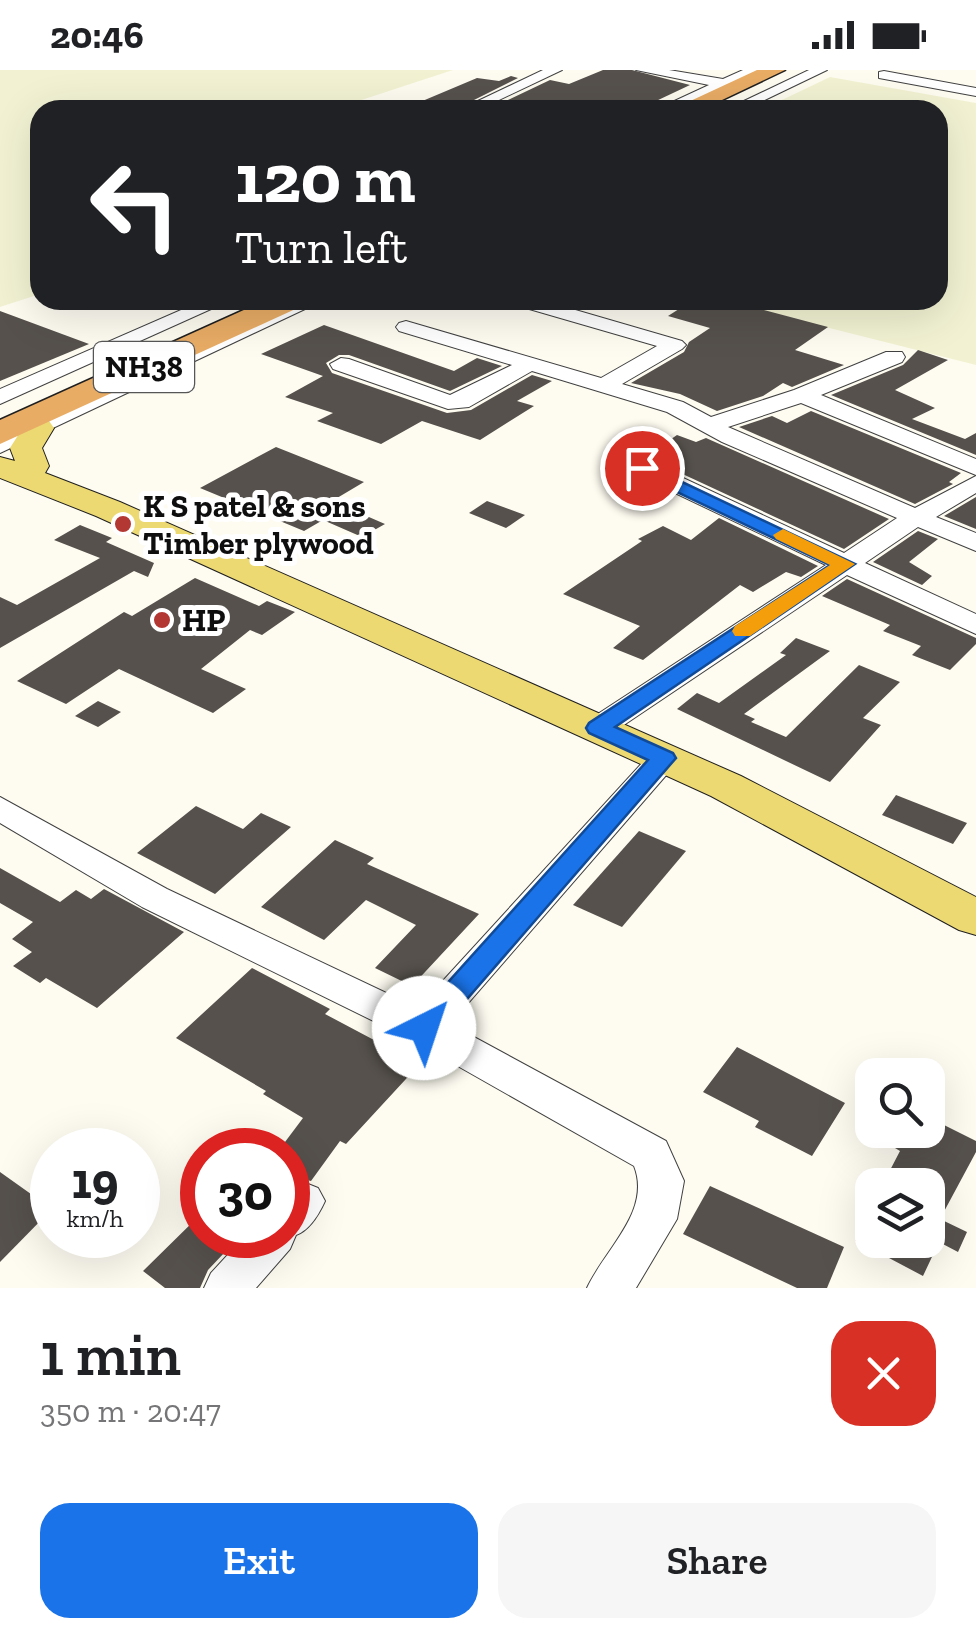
<!DOCTYPE html>
<meta charset="utf-8">
<style>
:root{--surface:#fff;--page:#f6f6f6;--text:#202124;--muted:#757577;--accent:#1a73e8}
body{margin:0;font-family:"Zilla Slab",serif;background:var(--page);color:var(--text);height:100vh;display:flex;flex-direction:column;font-size:38px;white-space:nowrap}
*{box-sizing:border-box;margin:0}
p{font-size:32px;color:var(--muted)}
.icon{flex:none;width:55px;height:55px;fill:none;stroke:currentColor;stroke-width:2;stroke-linecap:round;stroke-linejoin:round}
.map{position:relative;height:1218px;overflow:hidden}
.panel{display:flex;flex-direction:column;background:var(--surface);flex:1}
.panel>*{flex:none}
.top-card{position:absolute;left:30px;top:30px;width:918px;height:210px;border-radius:30px;box-shadow:0 10px 40px #0002;background:#202124;color:#fff;overflow:hidden}
.tools{position:absolute;left:855px;top:988px;display:grid;gap:20px}
.tools a{display:grid;place-items:center;width:90px;height:90px;border-radius:20px;background:var(--surface);box-shadow:0 10px 40px #0002;font-size:50px}
.speed{position:absolute;left:30px;top:1058px;display:flex;gap:20px;font-size:50px;font-weight:700;text-align:center}
.speed>*{display:grid;place-content:center;width:130px;height:130px;border-radius:50%;background:var(--surface);box-shadow:0 10px 40px #0002;line-height:1}
.speed small{font-size:25px;font-weight:400}
.speed .limit{border:15px solid #d22;background:#fff;color:#111}
.pin{position:absolute;display:grid;place-items:center;width:85px;height:85px;color:#fff;margin:-42px;border:5px solid #fff;border-radius:50%;box-shadow:0 2px 10px #0007}
.me{position:absolute;width:110px;margin:-55px;rotate:41deg;stroke-linejoin:round;filter:drop-shadow(0 0 8px #0008)}
.turn{display:flex;align-items:center;gap:35px;height:210px;padding:0 40px;font-size:45px}
.turn .icon{width:130px;height:130px;stroke-width:2.5}
.turn b{display:block;font-size:70px;line-height:85px}
.round{display:grid;place-items:center;flex:none;width:105px;height:105px;border-radius:30px;background:var(--page)}
.headline{display:flex;align-items:center;justify-content:space-between;height:170px;padding:0 40px}
h1{font-size:60px;font-weight:600;line-height:75px}
.primary-button{display:flex;gap:20px;margin-top:auto;padding:20px 40px}
.primary-button a{flex:1;height:115px;border-radius:30px;background:var(--accent);color:#fff;font-size:40px;font-weight:600;line-height:115px;text-align:center}
.primary-button a+a{background:var(--page);color:var(--text)}
.status{display:flex;justify-content:space-between;align-items:center;height:70px;padding:0 50px;background:var(--surface);direction:ltr}
.status svg{height:28px;fill:currentColor}
.map>svg:first-child{display:block}
.farmland{fill:#f2f2d3}
.building{fill:#56514c}
.lines{fill:none;stroke-linecap:round;stroke-linejoin:round}
.minor-casing{stroke:#414141;stroke-width:2}
.major-casing{stroke:#1f1f1f;stroke-width:2}
.highway-casing{stroke:#1f1f1f;stroke-width:3}
.minor{fill:#fff;fill-rule:evenodd}
.major{fill:#edd972;fill-rule:evenodd}
.highway{fill:#e8ac65;fill-rule:evenodd}
.route{fill:#1a73e8;stroke:#114b97;stroke-width:2.5}
.slow{fill:#f59e0b}
.poi-dot{fill:#b33732;stroke:#fff;stroke-width:4}
.labels{text-anchor:middle;stroke-width:10;stroke-linejoin:round;paint-order:stroke}
.shield{fill:#fff;stroke:#565656;stroke-width:2.5}
.shield-label{font-size:30px;font-weight:bold;fill:#0e0e0e}
.poi-label{font-size:32px;font-weight:bold;fill:#0e0e0e;stroke:#fff;text-anchor:start}
</style>
<div class="status"><b>20:46</b><svg viewBox="0 0 49 12"><path d="M0 12V9h3v3zM5 12V6h3v6zM10 12V3h3v9zM15 12V0h3v12zM26 1h20v11H26zM47 4h2v5h-2z"/></svg></div>
<div class="map">
<svg width="976" height="1218" viewBox="0 0 976 1218">
<rect width="100%" height="100%" fill="#fefcf1"/>
<g class="farmland">
<path d="M0,0h453l-122,40h-291v184l-40,13z"/>
<path d="M830,7l146,26v262l-257,-65h219v-190h-177z"/>
</g>
<g class="building">
<path d="M603,0h29l58,15 -53,25h-150l63,-30 19,4z"/>
<path d="M511,6l7,2 -62,31 -36,-7 57,-24 22,3z"/>
<path d="M693,230l48,4 87,23 -33,23 49,15 -52,22 -9,-4 -20,13 -46,15 -37,-17 -49,-11 53,-31 5,-10 21,-14 -42,-12z"/>
<path d="M0,241l89,33 -89,37z"/>
<path d="M324,255l130,46 23,-13 25,8 -52,25 -101,-36h-10l-13,8 6,10 115,40 24,-3 61,-35 20,6 -35,20 17,5 -54,34 -58,-19 -41,23 -64,-23 16,-8 -48,-16 38,-21 -62,-22z"/>
<path d="M918,280l30,10 -53,30 40,18 -23,11 53,20 11,-6v22l-145,-60 72,-30z"/>
<path d="M811,341l150,62 -12,9 4,2 -38,20 -176,-77 33,-11 15,7z"/>
<path d="M677,365l19,7 10,-4 183,81 -45,30 -183,-85 14,-10 -17,-6z"/>
<path d="M276,377l88,35 -32,19 53,23 -23,13 -39,-17 -19,11 -104,-43z"/>
<path d="M976,427v32l-32,-13z"/>
<path d="M487,431l38,14 -19,13 -37,-15z"/>
<path d="M719,448l99,48 -17,11 -15,-5 -33,20 -13,-7 -97,75 -30,-12 27,-22 -77,-32 79,-53 -4,-2 25,-13 28,14z"/>
<path d="M80,455l32,13 -6,4 48,21 -6,14 -14,-6 -134,77v-51l17,8 83,-47 -46,-18z"/>
<path d="M918,461l20,8 -29,23 23,14 -10,9 -49,-23z"/>
<path d="M195,508l64,28 8,-5 28,11 -33,23 -12,-5 -49,39 45,20 -33,24 -94,-44 -53,35 -49,-23 107,-69 8,4z"/>
<path d="M847,509l129,59v6l-26,26 -38,-15 9,-9 -38,-15 7,-6 -68,-29z"/>
<path d="M796,568l34,13 -86,63 11,5 -4,3 35,15 73,-72 41,17 -37,36 18,7 -51,57 -153,-73 20,-16 22,10 67,-48 -6,-2z"/>
<path d="M98,631l23,11 -23,15 -23,-11z"/>
<path d="M896,725l71,28 -14,21 -71,-29z"/>
<path d="M196,736l47,23 18,-16 30,14 -76,67 -78,-41z"/>
<path d="M639,761l47,20 -64,76 -49,-22z"/>
<path d="M335,770l39,18 -7,6 112,50 -67,72 -37,-18 41,-43 -50,-25 -42,40 -63,-33z"/>
<path d="M0,798l60,34 16,-12 15,9 13,-10 80,43 -87,76 -51,-30 -6,5 -27,-17 19,-14 -20,-13 21,-17 -33,-19z"/>
<path d="M252,898l78,41 -5,5 49,26 10,-10 45,24 -83,90 -6,-3 -29,40 -9,-2 -14,5v-34h-9l24,-32 -40,-24 3,-3 -90,-53z"/>
<path d="M737,977l108,56 -33,53 -57,-29 4,-6 -56,-29z"/>
<path d="M928,1047l48,24v11l-36,67 27,13 -9,20 -19,-10 -16,34 -68,-36h73v-55h-24l-17,-9 13,-25 -35,-21h63z"/>
<path d="M0,1102l52,37 -52,53z"/>
<path d="M710,1116l134,61 -17,41h-30l-114,-54z"/>
<path d="M202,1143v22h39l-33,35 -8,18h-35l-22,-17z"/>
</g>
<g class="lines">
<g class="minor-casing">
<g id="minor">
<path d="M543,0h19l-84,40h-19z"/>
<path d="M636,0h33l54,9 20,-9h19l-87,40h-20l54,-25z"/>
<path d="M809,0h18l-83,40h-19z"/>
<path d="M884,1l92,17v8l-97,-18v-6z"/>
<path d="M204,230h27l-231,104v-15z"/>
<path d="M298,230h26l-324,153v-16z"/>
<path d="M509,230h32l141,41 4,4 -4,4 -60,35 61,18 28,15 83,-27 92,-38h16l3,5 -3,5 -81,33 155,64v16l-175,-72 -73,24 187,81 61,-32v17l-40,24 40,16v18l-58,-24 -53,36 111,51v20l-129,-59 -238,160h-22l-5,-7 5,-7 239,-156 -193,-92 -3,-5 3,-5h18l193,90 53,-35 -175,-76 -55,-30 -135,-41 -63,36 -21,2 -115,-40 -3,-5 11,-6 8,1 101,36 62,-30 -113,-34 -3,-4 3,-4 7,-2 195,57 56,-32 -145,-42z"/>
<path d="M664,678l11,3 5,7 -5,7 -225,259 216,117 18,40 -7,38 -41,69h-49c18,-39 65,-77 47,-122l-224,-127 -268,-132 -142,-84v-26l167,92 251,119 235,-257z"/>
<path d="M303,1112l15,6 7,13c-6,13 -15,29 -29,34l-6,14 -34,39h-52l7,-15 35,-38h42v-47z"/>
</g>
</g>
<g class="major-casing">
<path id="major" d="M38,349l11,2 5,7 -12,20 7,18 -4,7 75,29 621,274 235,121v38l-17,-5 -248,-134 -615,-280 -96,-38v-21l15,4 -5,-13 17,-27z"/>
</g>
<g class="highway-casing">
<g id="highway">
<path d="M757,0h28l-84,40h-30z"/>
<path d="M266,230h40l-4,6 -302,138v-24z"/>
</g>
</g>
<use href="#minor" class="minor"/>
<use href="#major" class="major"/>
<use href="#highway" class="highway"/>
</g>
<path class="route" d="M642,393l213,101 -240,163 58,26 3,5 -241,278 -11,4 -10,-4 -4,-8 4,-8 234,-260 -59,-27 -3,-5 3,-5 241,-158 -195,-93 -3,-4z"/>
<path class="slow" d="M783,459l72,35 -105,72h-15l-3,-5 3,-5 95,-61 -54,-26 -3,-4z"/>
<g class="poi-dot">
<circle cx="123" cy="454" r="10"/>
<circle cx="162" cy="550" r="10"/>
</g>
<g class="labels">
<rect class="shield" x="94" y="272" width="100" height="50" rx="8"/>
<g class="shield-label">
<text x="144" y="307">NH38</text>
</g>
<g class="poi-label">
<text x="143" y="447">K S patel &amp; sons<tspan x="143" dy="37">Timber plywood</tspan></text>
<text x="182" y="561">HP</text>
</g>
</g>
</svg>
<div class="tools">
<a><svg class="icon" aria-label="search" viewBox="0 0 24 24"><circle cx="10" cy="10" r="6"/><path d="M15 15l6 6"/></svg></a>
<a><svg class="icon" aria-label="layers" viewBox="0 0 24 24"><path d="M12 4l9 5-9 5-9-5zM3 14l9 5 9-5"/></svg></a>
</div>
<div class="speed"><div>19<small>km/h</small></div><div class="limit">30</div></div>
<div class="pin" style="left:642px;top:398px;background:#d93025"><svg class="icon" aria-label="arrive" viewBox="0 0 24 24"><path d="M6 21V4h12l-3 4 3 4H6"/></svg></div>
<svg class="me" style="left:424px;top:958px" viewBox="-20 -20 40 40"><circle r="19" fill="#fff"/><path d="M0-13L10 11 0 6-10 11z" fill="#1a73e8"/></svg>
<div class="top-card">
<div class="turn"><svg class="icon" aria-label="left" viewBox="0 0 24 24"><path d="M17 20v-9H6M10 6l-5 5 5 5"/></svg><div><b>120 m</b>Turn left</div></div>
</div>
</div>
<section class="panel">
<div class="headline"><div><h1>1 min</h1><p>350 m · 20:47</p></div><a class="round" style="background:#d93025;color:#fff"><svg class="icon" aria-label="close" viewBox="0 0 24 24"><path d="M6 6l12 12M18 6L6 18"/></svg></a></div>
<div class="primary-button"><a>Exit</a><a>Share</a></div>
</section>
